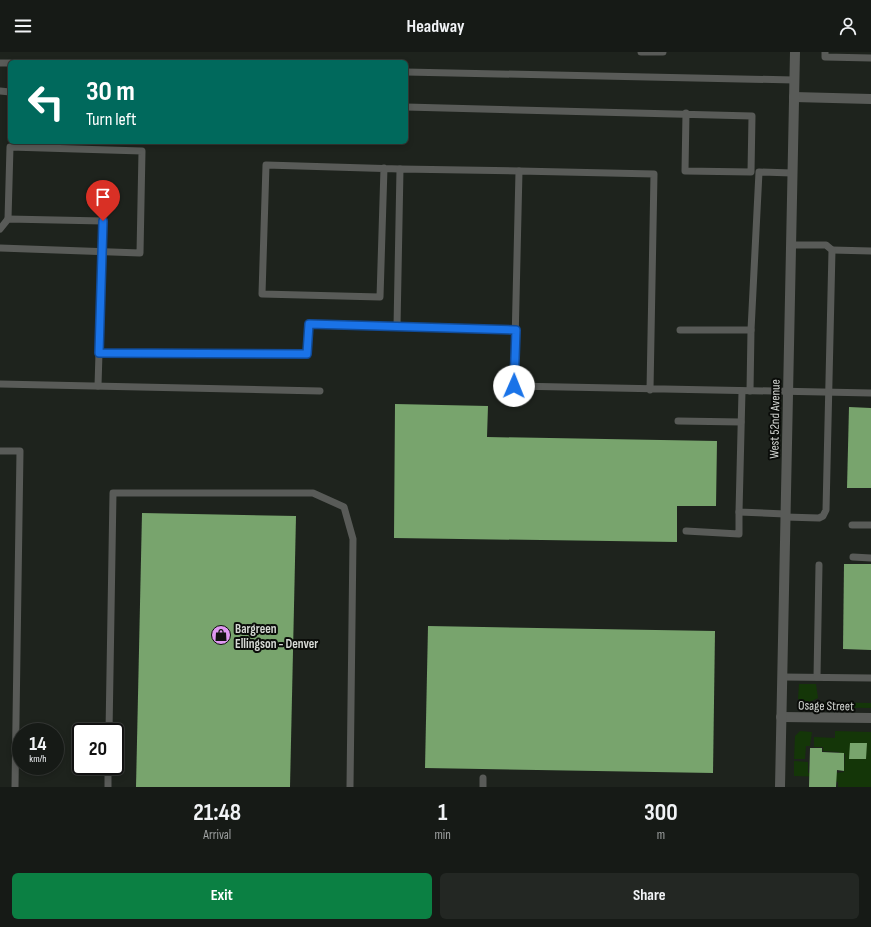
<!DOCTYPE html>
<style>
:root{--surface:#161a16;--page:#232723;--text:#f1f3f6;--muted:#9ea1a1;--line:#353835;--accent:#0b8043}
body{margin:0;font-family:"Sofia Sans Condensed",sans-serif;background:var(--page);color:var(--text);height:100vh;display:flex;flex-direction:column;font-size:15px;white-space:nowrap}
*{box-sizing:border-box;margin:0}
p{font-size:13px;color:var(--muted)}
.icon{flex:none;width:22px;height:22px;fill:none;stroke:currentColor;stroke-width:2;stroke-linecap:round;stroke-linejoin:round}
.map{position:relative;height:735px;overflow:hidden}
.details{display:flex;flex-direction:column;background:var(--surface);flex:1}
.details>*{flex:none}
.top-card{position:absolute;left:8px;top:8px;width:400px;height:84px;border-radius:6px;box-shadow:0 2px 6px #0003,0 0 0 1px var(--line);background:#00695c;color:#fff;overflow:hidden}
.speed{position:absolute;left:12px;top:671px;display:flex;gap:8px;font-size:20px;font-weight:700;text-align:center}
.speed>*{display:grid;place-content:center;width:52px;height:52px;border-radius:50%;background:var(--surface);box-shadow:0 2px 6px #0003,0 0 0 1px var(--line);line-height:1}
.speed small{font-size:10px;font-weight:400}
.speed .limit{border:2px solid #111;border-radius:6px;background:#fff;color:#111}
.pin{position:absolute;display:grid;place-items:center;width:34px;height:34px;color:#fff;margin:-41px -17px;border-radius:50% 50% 50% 0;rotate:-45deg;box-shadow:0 0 4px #0007}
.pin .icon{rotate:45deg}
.me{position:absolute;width:44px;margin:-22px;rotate:1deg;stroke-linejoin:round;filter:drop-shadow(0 0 3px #0008)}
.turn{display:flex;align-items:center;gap:14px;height:84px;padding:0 12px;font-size:18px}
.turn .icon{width:52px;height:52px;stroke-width:2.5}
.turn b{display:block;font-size:28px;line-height:34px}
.eta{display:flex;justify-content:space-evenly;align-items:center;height:68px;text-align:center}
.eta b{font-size:24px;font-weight:700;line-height:28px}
.button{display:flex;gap:8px;margin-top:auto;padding:8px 12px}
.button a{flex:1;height:46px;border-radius:6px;background:var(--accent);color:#fff;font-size:16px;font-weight:700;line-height:46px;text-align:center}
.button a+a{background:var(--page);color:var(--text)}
header{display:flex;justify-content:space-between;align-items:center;height:52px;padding:0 12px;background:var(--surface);font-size:18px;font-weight:700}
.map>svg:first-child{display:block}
.green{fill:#143608}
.building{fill:#78a46d}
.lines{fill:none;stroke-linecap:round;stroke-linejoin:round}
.lane{stroke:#595b58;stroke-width:7}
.street{stroke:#595b58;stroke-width:10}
.route-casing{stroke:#114b97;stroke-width:10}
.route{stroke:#1a73e8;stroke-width:7}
.labels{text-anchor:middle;stroke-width:4;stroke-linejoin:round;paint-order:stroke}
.street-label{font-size:13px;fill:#d6d9d5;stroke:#0a0c09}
.poi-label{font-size:13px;font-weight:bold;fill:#d6d9d5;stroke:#0a0c09;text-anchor:start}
</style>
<header><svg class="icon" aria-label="menu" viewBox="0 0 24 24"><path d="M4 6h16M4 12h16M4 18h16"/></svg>Headway<svg class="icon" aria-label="person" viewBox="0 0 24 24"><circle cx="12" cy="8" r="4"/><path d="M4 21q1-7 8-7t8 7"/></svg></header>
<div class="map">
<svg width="871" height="735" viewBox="0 0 871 735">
<rect width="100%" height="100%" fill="#1e231d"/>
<g class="green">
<path d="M799,632h17l2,14 -11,5 -9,-4z"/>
<path d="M816,650l55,1v5l-61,-1z"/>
<path d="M800,679l12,1 -2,14h-4l-1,13h-11l1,-23z"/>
<path d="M835,679l36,1v55h-33v-5l-10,-1v-7l16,-2 1,-18h-6v-2l-16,-1v-4h-9v-10l21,1z"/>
<path d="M794,709l14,1v11h19v4l-33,-1z"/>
</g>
<g class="building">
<path d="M395,352l93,2 -1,31 230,4 -1,65h-39v36l-283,-4z"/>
<path d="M849,355l22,1v80h-24z"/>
<path d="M142,461l154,3 -6,271h-154z"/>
<path d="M844,512h27v86l-28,-1z"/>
<path d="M428,574l287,5 -2,142 -288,-5z"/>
<path d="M850,691h17l-1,16h-17z"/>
<path d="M810,696h12v4l22,1v18l-7,-1 -1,17h-27z"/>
</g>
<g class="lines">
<g class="lane">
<path d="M641,0h22"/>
<path d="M825,0v5l46,1"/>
<path d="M0,11h10"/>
<path d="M406,20l388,8"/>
<path d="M0,39l10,1"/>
<path d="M406,55l346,9 -1,56 -66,-1 1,-58"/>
<path d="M384,116l-4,129 -118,-3 4,-129 134,4"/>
<path d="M0,177l8,-10 95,2 -5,165"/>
<path d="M0,196l140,5 2,-102 -132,-4 -2,72"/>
<path d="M832,198l39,1"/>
<path d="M397,275l3,-158 119,2"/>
<path d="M680,278h71l-1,61"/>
<path d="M751,278l8,-158 33,1"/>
<path d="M99,301l208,1 2,-29 207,5"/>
<path d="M0,332l320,7"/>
<path d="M650,338l4,-216 -135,-3 -5,215 357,7"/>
<path d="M742,339l-3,121 46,2"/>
<path d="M678,369l63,1"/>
<path d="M0,399h20l-5,336"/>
<path d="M785,465l34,1 4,-2 3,-6 6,-260 -6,-5h-35"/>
<path d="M852,473h19"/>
<path d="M686,479l53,3v-22"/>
<path d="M853,505l18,1"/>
<path d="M782,625l89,1"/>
<path d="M817,625l2,-112"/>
<path d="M109,680l4,-239h200l31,14 9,32 -3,248"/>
<path d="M483,726v9"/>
<path d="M108,735v-21"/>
</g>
<g class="street">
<path d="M794,45l77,2"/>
<path d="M781,665l90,1"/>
<path d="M780,735l15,-735"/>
</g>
</g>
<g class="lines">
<g class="route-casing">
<path id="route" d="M103,169l-4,132 208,1 2,-30 207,6 -2,56"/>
</g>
<use href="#route" class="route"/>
</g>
<defs>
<g id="shop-disc" transform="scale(1)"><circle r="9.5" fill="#df98f1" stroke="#0a0c09"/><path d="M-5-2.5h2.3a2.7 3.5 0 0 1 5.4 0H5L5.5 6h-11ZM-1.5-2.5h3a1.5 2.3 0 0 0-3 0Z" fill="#111"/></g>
</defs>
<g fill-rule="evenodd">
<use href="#shop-disc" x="221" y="583"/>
</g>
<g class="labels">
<g class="street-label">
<text transform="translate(774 367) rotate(-89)" y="5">West 52nd Avenue</text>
<text transform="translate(826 653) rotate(1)" y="5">Osage Street</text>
</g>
<g class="poi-label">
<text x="235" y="581">Bargreen<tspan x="235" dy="15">Ellingson - Denver</tspan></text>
</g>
</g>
</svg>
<div class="speed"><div>14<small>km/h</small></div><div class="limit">20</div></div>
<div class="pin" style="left:103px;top:169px;background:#d93025"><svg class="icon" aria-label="arrive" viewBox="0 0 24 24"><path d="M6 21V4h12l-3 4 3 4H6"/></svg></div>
<svg class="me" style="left:514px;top:334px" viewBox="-20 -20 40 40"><circle r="19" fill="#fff"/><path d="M0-13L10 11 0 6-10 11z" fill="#1a73e8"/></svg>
<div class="top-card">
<div class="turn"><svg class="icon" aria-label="left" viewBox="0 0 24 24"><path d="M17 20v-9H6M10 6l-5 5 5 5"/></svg><div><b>30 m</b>Turn left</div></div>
</div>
</div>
<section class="details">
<div class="eta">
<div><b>21:48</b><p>Arrival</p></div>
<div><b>1</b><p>min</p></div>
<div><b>300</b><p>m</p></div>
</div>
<div class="button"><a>Exit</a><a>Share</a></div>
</section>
